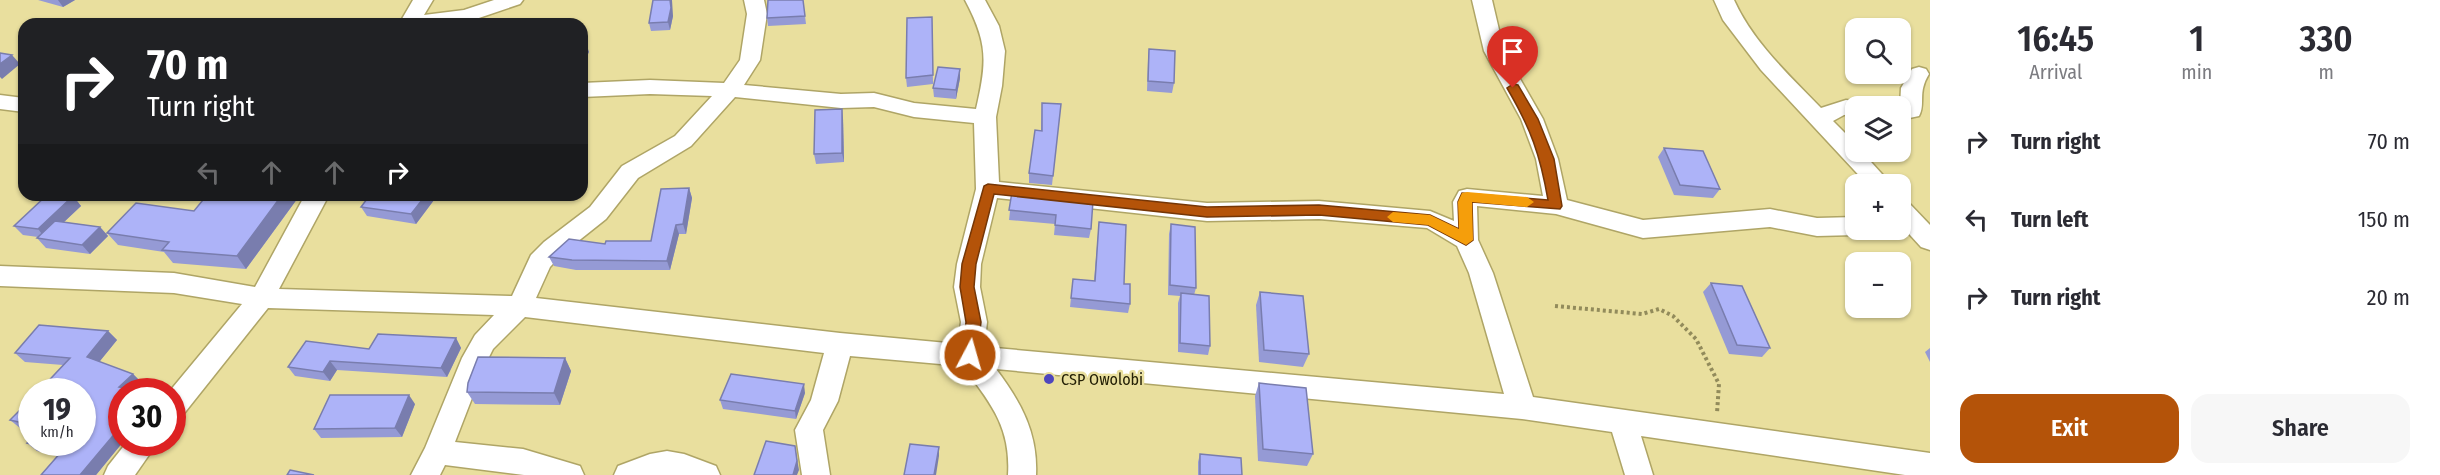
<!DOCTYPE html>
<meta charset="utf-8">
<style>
:root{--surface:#fff;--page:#f7f7f7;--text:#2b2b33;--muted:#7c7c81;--accent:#b45309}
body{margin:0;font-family:"Fira Sans Condensed",sans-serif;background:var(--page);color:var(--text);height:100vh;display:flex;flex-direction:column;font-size:22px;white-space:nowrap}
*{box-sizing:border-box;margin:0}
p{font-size:20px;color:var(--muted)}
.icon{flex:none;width:33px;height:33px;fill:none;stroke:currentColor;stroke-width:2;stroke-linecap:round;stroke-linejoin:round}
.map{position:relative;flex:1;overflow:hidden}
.side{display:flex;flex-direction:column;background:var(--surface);width:510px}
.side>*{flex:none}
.banner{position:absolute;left:18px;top:18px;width:570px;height:183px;border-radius:18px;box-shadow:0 2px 4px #0004;background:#202124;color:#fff;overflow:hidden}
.controls{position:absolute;left:1845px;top:18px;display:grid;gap:12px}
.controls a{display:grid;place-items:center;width:66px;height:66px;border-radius:12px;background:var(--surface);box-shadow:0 2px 4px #0004;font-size:30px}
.speed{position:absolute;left:18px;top:378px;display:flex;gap:12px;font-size:30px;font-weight:700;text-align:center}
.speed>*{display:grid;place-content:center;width:78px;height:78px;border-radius:50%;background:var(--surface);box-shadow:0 2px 4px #0004;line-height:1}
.speed small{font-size:15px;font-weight:400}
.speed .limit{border:9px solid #d22;background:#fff;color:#111}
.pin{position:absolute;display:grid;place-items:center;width:51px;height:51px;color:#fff;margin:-62px -26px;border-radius:50% 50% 50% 0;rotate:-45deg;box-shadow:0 0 6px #0007}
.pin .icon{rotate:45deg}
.me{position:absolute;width:66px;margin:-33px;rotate:6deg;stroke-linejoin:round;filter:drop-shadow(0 0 4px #0008)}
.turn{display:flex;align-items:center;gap:21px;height:126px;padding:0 30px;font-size:27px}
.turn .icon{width:78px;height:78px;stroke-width:2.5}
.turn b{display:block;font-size:42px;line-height:51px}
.lanes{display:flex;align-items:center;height:57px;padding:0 30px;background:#0003;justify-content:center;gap:30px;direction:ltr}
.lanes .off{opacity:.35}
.eta{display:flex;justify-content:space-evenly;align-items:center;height:102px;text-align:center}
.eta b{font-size:36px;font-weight:600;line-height:42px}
.button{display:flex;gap:12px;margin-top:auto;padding:12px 30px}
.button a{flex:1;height:69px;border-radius:18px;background:var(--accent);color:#fff;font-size:24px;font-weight:600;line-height:69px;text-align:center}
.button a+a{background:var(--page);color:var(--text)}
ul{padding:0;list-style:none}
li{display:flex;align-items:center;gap:18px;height:78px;padding:0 30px}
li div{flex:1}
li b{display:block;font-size:22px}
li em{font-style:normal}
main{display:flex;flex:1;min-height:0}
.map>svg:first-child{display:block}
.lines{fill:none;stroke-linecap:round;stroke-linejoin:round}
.minor-casing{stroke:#afa566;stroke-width:3}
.path{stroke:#928b5b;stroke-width:4;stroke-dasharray:3 3;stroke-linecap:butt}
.minor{fill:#fff;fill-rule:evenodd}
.wall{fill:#959ad5}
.shaded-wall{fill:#797dae}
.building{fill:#adb3f8;stroke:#797dae;stroke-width:1.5}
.route{fill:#b45309;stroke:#753606;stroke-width:1.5}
.slow{fill:#f59e0b}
.poi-dot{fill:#4e46bd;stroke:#e9df9e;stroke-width:2}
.labels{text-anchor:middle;stroke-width:5;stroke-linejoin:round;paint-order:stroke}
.poi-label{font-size:16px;fill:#242006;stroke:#e9df9e;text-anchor:start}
</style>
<main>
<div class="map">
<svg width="1930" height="475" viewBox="0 0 1930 475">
<rect width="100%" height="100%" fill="#e9df9e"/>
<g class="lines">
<g class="minor-casing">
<g id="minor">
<path d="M413,0h20l-9,15 40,-5 30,-10h29l-3,4 -53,18 -68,2z"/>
<path d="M744,0h20l3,14 -7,46 -16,25 97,9 33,-1 40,10 62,6c11,-47 12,-66 -11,-109h20l14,26 6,25 -3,35 -6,31 3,65 208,21 112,-2 111,10 24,10 -1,-19 6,-11 8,-2 76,7 -7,-37 -15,-40 -37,-68 -12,-51h20l12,51 39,68 15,40 9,41 76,20 127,-11 47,9 39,-1v13h10l-10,5 -39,1 -47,-9 -127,11 -87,-24 -79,-8 1,34 15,33 40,124 397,56v22h-25l-264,-39 12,39h-28l-13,-43 -90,-13 -526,-50c25,33 42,64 40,106h-28c3,-49 -18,-72 -45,-109l-113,-10 -12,45 -15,29 7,45h-28l-7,-45 16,-30 13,-47 -299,-36 -32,32 -9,18 -29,75 68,7 57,17 4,9h-60l-79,-10 -5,10h-29l14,-27 37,-90 13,-23 19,-20 -226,-7 -86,108 -10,3v-27h-3l73,-88 -68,-11 -174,-7v-20l174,7 81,14 50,-92h24l-50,94 233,7 19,-41 13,-13 46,-35 32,-41 53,-30 37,-40 -62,-2 -68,3v-14l68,-3 74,3 16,-23 7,-46zM735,97l106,11 33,-1 40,10 60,6 2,66 -19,75 -3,23 7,35 -3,22 -118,-11 -304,-35 14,-31 12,-13 44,-35 32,-41 53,-32zM997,198l210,23 112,-2 108,9 30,18 12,27 35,121 -520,-47 3,-25 -7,-35 1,-23z"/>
<path d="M1714,0h20c19,42 55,75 87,108l25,-8 18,2 2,4h-10v8l-12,1 -11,6 23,23v8h6l29,32h-24l-106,-114 -38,-50z"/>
<path d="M1919,67l7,2 3,5c-12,19 -3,30 -10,42l-19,4v-14h-2h2l1,-18 11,-19z"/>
<path d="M0,95l24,3v14l-24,-3z"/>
<path d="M1900,200l8,2 22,23v25l-9,-3 -21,-23z"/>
<path d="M127,442h31l-23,33h-31l4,-9z"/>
<path d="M667,451l17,3 32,12 4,9h-106l4,-9 32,-12z"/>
</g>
</g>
<path class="path" d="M1555,306l87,8 17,-5 14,7 23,23 23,45 -2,29"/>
<use href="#minor" class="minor"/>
</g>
<g class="wall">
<path d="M38,0h37l-12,7z"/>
<path d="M803,0l3,24 -38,2 -1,-8z"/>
<path d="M673,16l-3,14 -19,1 -2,-8z"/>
<path d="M932,17l1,67 -26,3 -1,-9z"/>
<path d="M1149,49l25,34 -2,10 -25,-2 1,-32z"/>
<path d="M960,78l-4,21 -22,-2 -1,-9z"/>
<path d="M1042,103l19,1 -9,81 -23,-2v-10l12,-42z"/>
<path d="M843,118l1,44 -28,2 -2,-10z"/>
<path d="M1664,148l56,41 -7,9 -39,-3 -16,-38z"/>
<path d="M689,188l3,10 -6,36h-7l-9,36h-94l-22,-4 -5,-9 102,-16z"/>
<path d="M1012,192l79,37 -2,9 -35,-3 1,-11 -46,-4z"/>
<path d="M207,195h93l-54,74 -73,-6 -9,-11 -46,-7 -11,-12 87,-22z"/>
<path d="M370,195h92l-2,3 -23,-2 -21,28 -49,-8 -6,-9z"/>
<path d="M73,196l8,10 -17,16 36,5 8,9 -18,18 -44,-6 -9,-10 1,-1 -15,-2 -9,-9z"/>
<path d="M1099,222l25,62 6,20 -2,9 -58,-6 3,-28 21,2z"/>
<path d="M1171,224l25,64 -2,7 16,51 -2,9 -30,-3v-49l2,-7 -12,-1 1,-61z"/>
<path d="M1711,283l59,65 -8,9 -33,-3 -26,-62z"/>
<path d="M1260,292l49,62 -6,13 -44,-5 -3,-57z"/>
<path d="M39,325l69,6 9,9 -18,22 34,12 8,8 -7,8 11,2h-23v50h1l-27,33h-55l16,-19 -20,-5 -10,-8 5,-5v4h50v-50h-44l25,-27 -38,-3 -10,-9z"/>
<path d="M456,338l5,10 -14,29 -110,-7 -7,11 -35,-5 -7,-9 81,-18z"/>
<path d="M1930,348v14l-5,-10z"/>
<path d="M565,358l6,13 -11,34 -85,-1 -8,-12z"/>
<path d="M1259,383l54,71 -6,12 -49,-5 -3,-65z"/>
<path d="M805,393l-9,26 -73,-10 -3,-9z"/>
<path d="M32,398v33l-12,-3 -10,-8z"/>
<path d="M415,404l-13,33 -81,1 -7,-9z"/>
<path d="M1200,454l42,21h-44v-13z"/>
</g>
<g class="shaded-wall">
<path d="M58,0h17l-12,7z"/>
<path d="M670,0h2l1,16 -3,14 -2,-8z"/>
<path d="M586,43l3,9 -7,15v-16z"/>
<path d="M12,55l8,9 -18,15 -2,-2v-13z"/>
<path d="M960,69v9l-4,21v-9z"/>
<path d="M842,109l1,9 1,44 -2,-9z"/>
<path d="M689,188l3,10 -6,36 -3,-10z"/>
<path d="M282,195h18l-54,74 -9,-13z"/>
<path d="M426,195l11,1 -21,28 -5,-10z"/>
<path d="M73,196l8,10 -35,33 -8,-10z"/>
<path d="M676,225l3,9 -9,36 -3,-9z"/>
<path d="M100,227l8,9 -18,18 -8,-9z"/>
<path d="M108,331l9,9 -21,26 -9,-9z"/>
<path d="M456,338l5,10 -14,29 -6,-9z"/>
<path d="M565,358l6,13 -11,34 -6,-12z"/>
<path d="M330,361l7,9 -7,11 -7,-9z"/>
<path d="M133,374l8,8 -9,10 -13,-5z"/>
<path d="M804,384l1,9 -9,26 -1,-8z"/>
<path d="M409,395l6,9 -13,33 -7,-9z"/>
<path d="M122,425v17h1l-27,33h-16z"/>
<path d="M795,446l4,24 -2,5h-4z"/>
<path d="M939,447v9l-3,19h-2z"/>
</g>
<g class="building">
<path d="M653,0h17l1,8 -3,14 -19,1z"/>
<path d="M768,0h35l2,16 -38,2z"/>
<path d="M932,17l1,58 -27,3 1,-60z"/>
<path d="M582,42l4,1 -4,8z"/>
<path d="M1149,49l26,2 -1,32 -26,-2z"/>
<path d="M0,53l12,2 -12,9z"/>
<path d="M938,67l22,2 -4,21 -23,-2z"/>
<path d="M1042,103l19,1 -8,72 -24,-3 6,-43 7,1z"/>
<path d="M842,109v44l-28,1 1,-44z"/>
<path d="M1664,148l39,3 17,38 -40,-4z"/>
<path d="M689,188l-6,36 -7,1 -9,36 -95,-1 -23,-3 20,-18 36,5 1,-3h45l10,-52z"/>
<path d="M1012,192l81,9 -2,28 -36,-4 1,-10 -47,-5z"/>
<path d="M47,195h17l9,1 -35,33 -24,-3z"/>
<path d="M207,195h75l-45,61 -75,-6 7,-8 -62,-9 29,-30 58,8z"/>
<path d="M370,195h56l-15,19 -50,-7z"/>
<path d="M55,221l45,6 -18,18 -45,-7z"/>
<path d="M1099,222l27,3 -2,59h6v20l-59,-6 2,-19 22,2z"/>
<path d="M1171,224l24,3 1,61 -26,-3z"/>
<path d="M1711,283l31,3 28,62 -33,-3z"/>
<path d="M1260,292l43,4 6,58 -45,-4z"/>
<path d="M1181,293l28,3 1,50 -30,-3z"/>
<path d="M39,325l69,6 -21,26 46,17 -14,13 26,5h-23v33l-42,50h-39l21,-24 -35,-8 5,-5v4h50v-50h-44l32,-34 -55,-5z"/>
<path d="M378,334l78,4 -15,30 -111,-7 -7,11 -35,-5 18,-26 63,8z"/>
<path d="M478,357l87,1 -11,35 -87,-1 1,-9z"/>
<path d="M731,374l73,10 -9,27 -75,-11z"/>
<path d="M1259,383l47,5 7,66 -50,-5z"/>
<path d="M330,395h79l-14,33 -81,1z"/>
<path d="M32,398v27l-22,-5z"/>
<path d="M766,441l29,5 2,15 -4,14h-39z"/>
<path d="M910,444l29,3 -5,28h-30z"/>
<path d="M1200,454l41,4 1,17h-42z"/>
<path d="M290,470l24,5h-27z"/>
</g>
<path class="route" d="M1513,84l5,1 20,34 16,40 8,47 -2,3 -88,-7 1,38 -7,5 -38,-20 -109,-10 -112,2 -213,-23 -18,70 -2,23 7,35 -4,33 -2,5h-10l-3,-5 4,-33 -6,-35 2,-23 22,-78 4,-2 219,23 112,-2 111,10 29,14 -1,-27 4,-9 86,7c-8,-46 -17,-71 -41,-112z"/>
<path class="slow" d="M1467,192l60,5 7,5 -7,5 -55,-5 1,38 -7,5 -38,-20 -35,-3 -6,-5 6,-5 37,3 29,14 -1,-27 4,-9z"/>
<circle class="poi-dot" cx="1049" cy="379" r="6"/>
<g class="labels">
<g class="poi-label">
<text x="1061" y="385">CSP Owolobi</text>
</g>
</g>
</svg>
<div class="controls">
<a><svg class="icon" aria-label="search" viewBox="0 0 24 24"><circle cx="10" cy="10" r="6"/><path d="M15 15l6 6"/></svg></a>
<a><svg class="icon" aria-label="layers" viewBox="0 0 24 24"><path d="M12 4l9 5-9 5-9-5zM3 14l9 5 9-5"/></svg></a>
<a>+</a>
<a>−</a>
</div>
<div class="speed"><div>19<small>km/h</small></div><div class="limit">30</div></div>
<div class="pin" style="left:1513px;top:88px;background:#d93025"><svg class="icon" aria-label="arrive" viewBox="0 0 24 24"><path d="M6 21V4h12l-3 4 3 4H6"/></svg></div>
<svg class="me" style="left:970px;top:355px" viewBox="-20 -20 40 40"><circle r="17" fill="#b45309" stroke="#fff" stroke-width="3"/><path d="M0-11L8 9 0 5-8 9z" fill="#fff"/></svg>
<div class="banner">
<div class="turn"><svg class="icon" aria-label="right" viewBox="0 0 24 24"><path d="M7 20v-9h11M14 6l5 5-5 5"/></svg><div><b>70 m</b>Turn right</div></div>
<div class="lanes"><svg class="icon off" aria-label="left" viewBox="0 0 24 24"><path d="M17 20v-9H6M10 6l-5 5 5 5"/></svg><svg class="icon off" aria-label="ahead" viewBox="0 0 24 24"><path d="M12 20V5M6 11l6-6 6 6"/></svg><svg class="icon off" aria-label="ahead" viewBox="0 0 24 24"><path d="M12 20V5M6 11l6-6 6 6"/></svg><svg class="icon" aria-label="right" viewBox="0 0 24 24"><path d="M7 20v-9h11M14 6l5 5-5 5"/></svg></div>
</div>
</div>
<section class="side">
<div class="eta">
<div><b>16:45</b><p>Arrival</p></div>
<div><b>1</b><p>min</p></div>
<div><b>330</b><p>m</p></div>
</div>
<ul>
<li><svg class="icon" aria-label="right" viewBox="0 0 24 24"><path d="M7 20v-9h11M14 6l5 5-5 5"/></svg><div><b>Turn right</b></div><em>70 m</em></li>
<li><svg class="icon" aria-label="left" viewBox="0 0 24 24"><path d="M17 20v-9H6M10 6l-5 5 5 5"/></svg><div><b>Turn left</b></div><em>150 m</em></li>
<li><svg class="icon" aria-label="right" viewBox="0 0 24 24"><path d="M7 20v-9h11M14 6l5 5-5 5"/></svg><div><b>Turn right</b></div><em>20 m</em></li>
</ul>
<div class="button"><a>Exit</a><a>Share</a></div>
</section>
</main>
